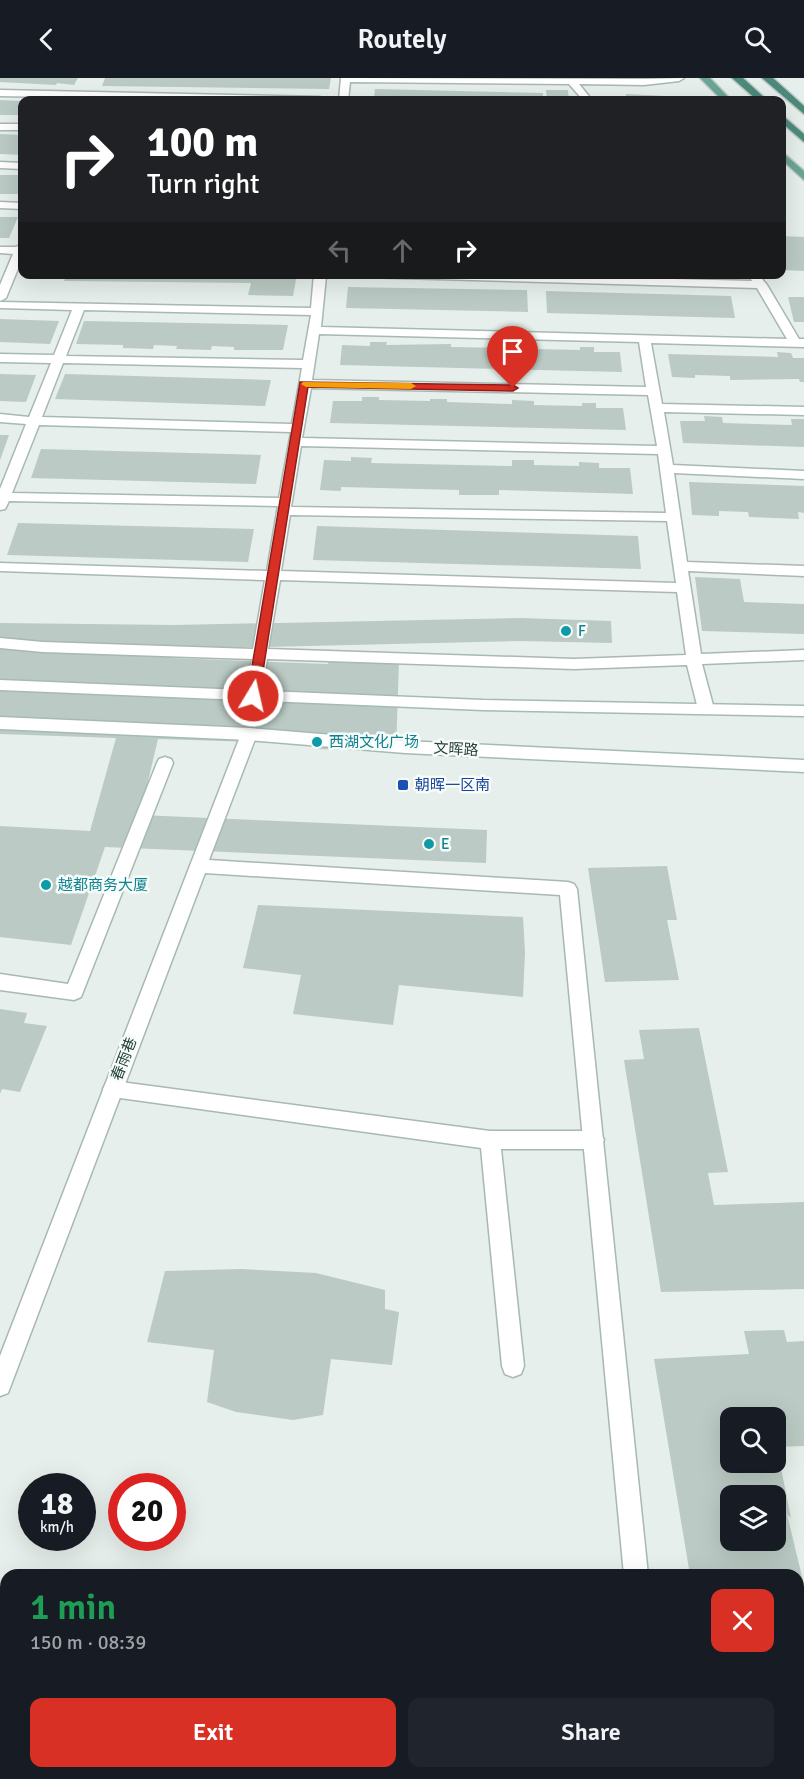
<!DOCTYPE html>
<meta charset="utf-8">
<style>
:root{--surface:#171b24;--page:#20242c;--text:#f1f3f6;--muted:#9ea1a6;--accent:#d93025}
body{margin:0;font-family:Signika,"Noto Sans SC",sans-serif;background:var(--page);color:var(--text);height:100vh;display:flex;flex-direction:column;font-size:22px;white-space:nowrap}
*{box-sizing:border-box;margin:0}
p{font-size:20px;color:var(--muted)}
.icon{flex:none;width:33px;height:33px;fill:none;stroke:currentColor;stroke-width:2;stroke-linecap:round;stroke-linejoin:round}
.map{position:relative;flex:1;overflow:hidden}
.drawer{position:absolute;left:0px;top:1491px;width:804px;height:210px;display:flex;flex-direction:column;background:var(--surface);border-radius:18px 18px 0 0;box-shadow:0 6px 24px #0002}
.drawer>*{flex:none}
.hud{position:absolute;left:18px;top:18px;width:768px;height:183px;border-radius:12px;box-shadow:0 6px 24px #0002;background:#202124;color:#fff;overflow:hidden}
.buttons{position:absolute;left:720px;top:1329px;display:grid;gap:12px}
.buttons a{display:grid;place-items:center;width:66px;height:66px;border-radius:12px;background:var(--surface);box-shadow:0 6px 24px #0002;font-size:30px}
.speed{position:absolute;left:18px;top:1395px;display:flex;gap:12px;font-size:30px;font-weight:700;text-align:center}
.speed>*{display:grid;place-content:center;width:78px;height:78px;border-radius:50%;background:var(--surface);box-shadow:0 6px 24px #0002;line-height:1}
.speed small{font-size:15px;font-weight:400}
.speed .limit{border:9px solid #d22;background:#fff;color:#111}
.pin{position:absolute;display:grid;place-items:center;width:51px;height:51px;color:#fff;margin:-62px -26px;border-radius:50% 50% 50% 0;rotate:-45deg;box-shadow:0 0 6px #0007}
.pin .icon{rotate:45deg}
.me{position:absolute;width:66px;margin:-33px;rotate:9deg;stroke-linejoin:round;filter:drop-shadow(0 0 4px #0008)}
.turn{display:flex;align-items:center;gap:21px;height:126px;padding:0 30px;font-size:27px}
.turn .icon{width:78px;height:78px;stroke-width:2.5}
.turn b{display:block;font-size:42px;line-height:51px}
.lanes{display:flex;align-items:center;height:57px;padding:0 30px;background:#0003;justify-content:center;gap:30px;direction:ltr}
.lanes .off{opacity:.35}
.round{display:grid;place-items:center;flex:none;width:63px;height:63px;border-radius:12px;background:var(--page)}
.headline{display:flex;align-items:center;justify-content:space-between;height:102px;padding:0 30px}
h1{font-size:36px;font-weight:600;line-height:45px;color:#1e9e55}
.primary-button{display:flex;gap:12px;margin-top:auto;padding:12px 30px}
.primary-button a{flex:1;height:69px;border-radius:12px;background:var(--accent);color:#fff;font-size:24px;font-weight:600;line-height:69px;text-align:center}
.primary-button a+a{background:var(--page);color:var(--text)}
header{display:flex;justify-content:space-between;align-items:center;height:78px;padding:0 30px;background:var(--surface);font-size:27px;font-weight:600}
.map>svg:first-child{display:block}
.building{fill:#bbcac4;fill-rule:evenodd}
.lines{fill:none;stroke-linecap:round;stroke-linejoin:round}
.service-casing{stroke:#a8b8b2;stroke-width:3}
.minor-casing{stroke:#a8b8b2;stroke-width:3}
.secondary-casing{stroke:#a4bbb3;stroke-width:3}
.primary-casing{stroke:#c2cac8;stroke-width:3}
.trunk-casing{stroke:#c2cac8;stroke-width:3}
.service{fill:#fff;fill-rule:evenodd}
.minor{fill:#fff;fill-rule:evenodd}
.secondary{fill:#fff;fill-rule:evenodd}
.primary{fill:#6aa596;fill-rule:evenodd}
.trunk{fill:#4c8a7c;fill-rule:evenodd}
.route{fill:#d93025;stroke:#8d1f18;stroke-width:1.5}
.slow{fill:#f59e0b}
.culture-dot{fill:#0f9aa8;stroke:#f7fbf9;stroke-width:2}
.transit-dot{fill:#1a4fb4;stroke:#f7fbf9;stroke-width:2}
.labels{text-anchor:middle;stroke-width:5;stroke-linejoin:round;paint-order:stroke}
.culture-label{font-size:15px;fill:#0d838f;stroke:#f7fbf9;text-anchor:start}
.street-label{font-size:15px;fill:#24423a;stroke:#f7fbf9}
.transit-label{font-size:15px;fill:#164399;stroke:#f7fbf9;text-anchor:start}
</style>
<header><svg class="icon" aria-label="back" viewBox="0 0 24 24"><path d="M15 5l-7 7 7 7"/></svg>Routely<svg class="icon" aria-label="search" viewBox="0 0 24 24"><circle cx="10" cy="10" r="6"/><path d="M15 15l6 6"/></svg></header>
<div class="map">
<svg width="804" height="1701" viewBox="0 0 804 1701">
<rect width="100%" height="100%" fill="#e6efeb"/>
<g class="building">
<path d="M0,0h78l-4,7 -17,-2 -1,2 -56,-3z"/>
<path d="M105,0h226l-2,11 -227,-3z"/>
<path d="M375,11l168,4v7h-180l1,-2h10z"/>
<path d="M546,12h22l1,10h-22z"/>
<path d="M626,16l40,2v4h-63v-3l23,1z"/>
<path d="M0,22l22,1v14h-22z"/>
<path d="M0,56l22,1v20l-22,-1z"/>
<rect x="0" y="97" width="22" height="19"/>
<path d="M0,139h18l-9,21h-9z"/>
<path d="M782,158l22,1v34l-22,-1z"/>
<path d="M67,196h230l-4,22 -45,-1 3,-12 -187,-2z"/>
<path d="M348,209l179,3 1,22 -182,-4z"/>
<path d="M546,213l185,5 4,22 -188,-5z"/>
<path d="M788,219h16v25h-10z"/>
<path d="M0,241l59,2 -9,23 -50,-2z"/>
<path d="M84,243l204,4 -5,25h-49v-3l-22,-1 -1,4 -35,-1 1,-3 -23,-1 -1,4 -30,-1v-3l-47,-1z"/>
<path d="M370,264h17l-1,3 65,-1v3l63,1v-3l20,1 1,3 45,1v-3h14v5h26l2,20 -282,-7 2,-20 28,1z"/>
<path d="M777,274l14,1 2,5h11v24h-4l-1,-3 -69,1v-4l-35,-1v3l-23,-1 -4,-23 110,3z"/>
<path d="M0,296l36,1 -10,27 -26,-1z"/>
<path d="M65,296l206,6 -6,26 -210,-7z"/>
<path d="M362,319h17v3l51,1v-2h17v3l65,2v-4l22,1v4l48,1v-3h14v5h27l3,22 -296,-7 3,-22h29z"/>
<path d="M704,338l18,1 1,6 69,2 -1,-6h13v28l-121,-4 -3,-22h25z"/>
<path d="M0,357h9l-9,25z"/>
<path d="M41,371l220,6 -5,29 -225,-6z"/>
<path d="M351,379l21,1 -1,5 141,3v-6h22v5l45,1v-4l20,1v5h31l3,26 -134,-4v5h-40v-5l-118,-3v4l-21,-1 4,-30 27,1z"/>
<path d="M689,404l115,4v27l-6,-1 1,7 -50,-2 -1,-5 -29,-1v5l-27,-1z"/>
<path d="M18,445l236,6 -6,33 -241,-7z"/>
<path d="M317,448l321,10 3,33 -328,-9z"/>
<path d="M695,499l45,2 4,23 60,2v30l-102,-3z"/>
<path d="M521,540l90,3 1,22 -91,-2 -346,8 -2,9 155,6 2,-6 69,2 -3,92 -79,-3 -1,-5 -158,-5 -18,76 347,15 -1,33 -381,-16 -34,98 -71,-8v-111l90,5 26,-93 -116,-4v-111l175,2z"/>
<path d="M667,788l10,54h-10l12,60 -74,2 -17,-114z"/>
<path d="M258,827l265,12 2,35 -2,45 -124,-12 -6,40 -100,-11 8,-39 -58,-7z"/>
<path d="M0,931l27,4 -3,10 23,3 -27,66 -18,-3 -2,5z"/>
<path d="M699,950l29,144 -20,1 6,32 90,-3v87l-143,3 -37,-232 20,-1 -5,-29z"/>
<path d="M241,1191l75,4 69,17v19l14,3 -7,53 -61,-6 -8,56 -30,5 -57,-8 -29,-10 7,-52 -67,-8 18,-71z"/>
<path d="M784,1252l3,12 17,-1v105l-28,1v-29h-46v44h46l1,-14 14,70 -4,-4 17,71v194h-93l-1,-6h88v-198h-108l-36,-216 95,-5 -5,-23zM730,1418h46v44h-46z"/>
</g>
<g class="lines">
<g class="service-casing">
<g id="service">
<path d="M341,0l303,1 40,-1 -5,3 -35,4 -65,-1 13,16h-9l-14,-16 -219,-2 -2,18h-9z"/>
<path d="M0,12l320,7 5,3h-113l-212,-4z"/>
<rect x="0" y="46" width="22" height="6"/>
<path d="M0,84l22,1v6l-22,-1z"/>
<path d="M0,124l22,1v6l-22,-1z"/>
<path d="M22,166v15l-16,39 -6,3v-16l13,-31 -13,-1v-6h16z"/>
<path d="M314,196h169l269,7 -4,-7h10l9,11 32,54h5v8l-153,-4 11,61 142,3v8l-140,-3 9,53 131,6v8l-130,-6 13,89 117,4v10l-116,-5 13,83 103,-4v10l-102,4 12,45 -2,4h-12l-2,-4 -11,-44 -113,4 -307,-10 -6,37 -2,4h-12l-2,-4 7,-37 -209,-7 -43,-4v-10l43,4 210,7 12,-69 -265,-9v-8l267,8 11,-65 -269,-5 -4,8 -5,1v-21l26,-65 -26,-2v-8l29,3 22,-54 -51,-1v-8l54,1 18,-45 -72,-2v-6l311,6zM326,198l431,12 30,51 -466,-12zM84,232l227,5 -8,45 -237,-4zM319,256l320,8 7,45 -334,-7zM63,285l239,5 -10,56 -250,-7zM311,310l337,7 9,51 -355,-8zM39,347l252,7 -12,66 -267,-5zM301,368l357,8 8,59 -375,-6zM290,437l377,6 9,62 -395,-12zM280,502l397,12 9,63 -112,4 -306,-10z"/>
<path d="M165,679l6,2 2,4 -92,234 -7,3 -74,-10v-16l68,10 89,-221 2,-4z"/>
<path d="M113,1003l377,50h104l7,3 3,6 -3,6 -7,3h-93l23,217 -3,8 -8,3 -8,-3 -3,-8 -21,-218 -368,-51 -7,-2 -3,-6 3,-6z"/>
</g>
</g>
<g class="minor-casing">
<g id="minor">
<path d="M249,650l6,2 2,4 -48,126 359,22 6,2 3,5 71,686h-24l-64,-680 -355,-22 -194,512 -3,8 -8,3v-40l241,-622 2,-4z"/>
<path d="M650,1695h26l1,6h-26z"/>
</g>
</g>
<g class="secondary-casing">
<g id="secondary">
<path d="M0,602l483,20 321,6v10l-321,-6 -483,-20z"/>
<path d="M0,639l249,11 156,13 399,19v12l-399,-19 -156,-13 -249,-11z"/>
</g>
</g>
<g class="primary-casing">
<g id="primary">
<path d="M700,0h10l21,22h-9z"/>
<path d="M782,74l22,19v9l-22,-20z"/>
</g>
</g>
<g class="trunk-casing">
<g id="trunk">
<path d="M732,0h11l24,22h-10z"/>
<path d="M762,0h11l31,28v8z"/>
<path d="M782,37l22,19v8l-22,-19z"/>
</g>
</g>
<use href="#service" class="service"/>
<use href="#minor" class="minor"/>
<use href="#secondary" class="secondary"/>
<use href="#primary" class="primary"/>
<use href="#trunk" class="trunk"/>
</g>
<path class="route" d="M300,304l213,3 5,3 -5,3 -205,-4 -49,309 -6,5 -6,-5z"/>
<path class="slow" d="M303,304l108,1 5,3 -5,3 -105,-2 -5,-3z"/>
<g class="culture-dot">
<circle cx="566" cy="553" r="6"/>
<circle cx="317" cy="664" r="6"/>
<circle cx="429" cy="766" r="6"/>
<circle cx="46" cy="807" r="6"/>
</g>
<rect class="transit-dot" x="397" y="701" width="12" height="12" rx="3"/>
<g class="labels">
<g class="culture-label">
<text x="578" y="558">F</text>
<text x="329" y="669">西湖文化广场</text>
<text x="441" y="771">E</text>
<text x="58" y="812">越都商务大厦</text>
</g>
<g class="street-label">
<text transform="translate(456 671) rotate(3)" y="5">文晖路</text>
<text transform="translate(124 981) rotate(-69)" y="5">春雨巷</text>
</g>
<g class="transit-label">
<text x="415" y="712">朝晖一区南</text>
</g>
</g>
</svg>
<div class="buttons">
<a><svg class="icon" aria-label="search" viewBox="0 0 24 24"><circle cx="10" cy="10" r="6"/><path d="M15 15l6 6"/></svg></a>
<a><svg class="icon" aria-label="layers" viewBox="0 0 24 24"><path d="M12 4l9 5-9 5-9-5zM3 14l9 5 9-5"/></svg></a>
</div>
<div class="speed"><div>18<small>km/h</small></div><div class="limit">20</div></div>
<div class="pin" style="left:513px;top:310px;background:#d93025"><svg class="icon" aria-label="arrive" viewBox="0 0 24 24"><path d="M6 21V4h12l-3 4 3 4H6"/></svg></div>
<svg class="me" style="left:253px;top:618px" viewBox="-20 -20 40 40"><circle r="17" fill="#d93025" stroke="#fff" stroke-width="3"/><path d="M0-11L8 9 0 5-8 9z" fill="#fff"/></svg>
<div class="hud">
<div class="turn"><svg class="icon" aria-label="right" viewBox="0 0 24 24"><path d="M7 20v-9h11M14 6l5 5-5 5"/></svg><div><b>100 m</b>Turn right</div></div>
<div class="lanes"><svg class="icon off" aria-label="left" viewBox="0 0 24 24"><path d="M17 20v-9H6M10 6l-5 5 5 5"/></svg><svg class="icon off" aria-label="ahead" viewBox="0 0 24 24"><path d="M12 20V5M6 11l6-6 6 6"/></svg><svg class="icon" aria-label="right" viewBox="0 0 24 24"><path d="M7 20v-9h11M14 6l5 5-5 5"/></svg></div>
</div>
<section class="drawer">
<div class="headline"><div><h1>1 min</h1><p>150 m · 08:39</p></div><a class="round" style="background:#d93025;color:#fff"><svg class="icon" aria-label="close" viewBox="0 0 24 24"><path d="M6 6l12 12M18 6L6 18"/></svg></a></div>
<div class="primary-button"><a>Exit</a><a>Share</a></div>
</section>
</div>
